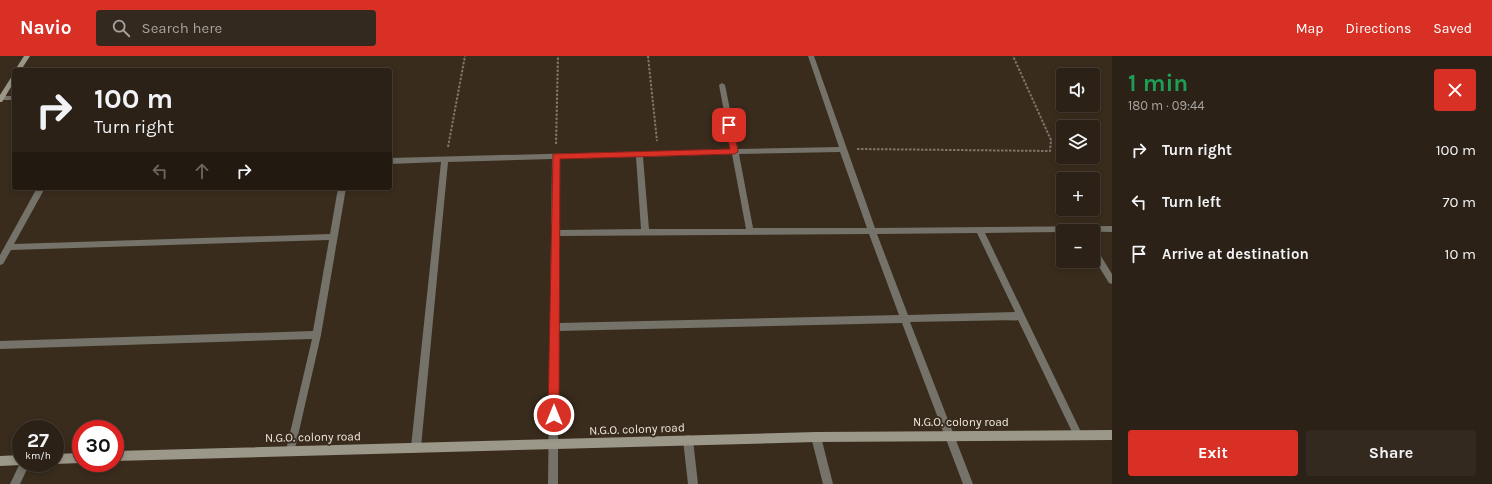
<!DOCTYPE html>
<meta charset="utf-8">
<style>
:root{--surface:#2b2116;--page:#33291f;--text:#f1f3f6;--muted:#a6a3a1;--line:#473e35;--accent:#d93025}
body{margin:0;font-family:Karla,sans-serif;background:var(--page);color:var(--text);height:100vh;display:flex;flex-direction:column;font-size:15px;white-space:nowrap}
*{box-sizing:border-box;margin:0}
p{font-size:13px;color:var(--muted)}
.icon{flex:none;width:22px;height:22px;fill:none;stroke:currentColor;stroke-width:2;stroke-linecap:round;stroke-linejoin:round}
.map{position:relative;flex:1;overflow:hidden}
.drawer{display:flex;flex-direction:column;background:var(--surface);width:380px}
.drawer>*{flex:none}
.banner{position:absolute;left:12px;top:12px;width:380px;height:122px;border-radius:4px;box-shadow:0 2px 6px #0003,0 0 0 1px var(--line);background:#2b2116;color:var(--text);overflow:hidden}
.buttons{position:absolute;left:1056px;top:12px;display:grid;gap:8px}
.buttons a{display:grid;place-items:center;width:44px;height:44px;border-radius:4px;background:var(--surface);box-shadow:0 2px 6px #0003,0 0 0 1px var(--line);font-size:20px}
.speed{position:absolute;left:12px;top:364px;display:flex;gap:8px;font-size:20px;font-weight:700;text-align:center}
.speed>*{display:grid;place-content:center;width:52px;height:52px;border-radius:50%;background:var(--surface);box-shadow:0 2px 6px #0003,0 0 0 1px var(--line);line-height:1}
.speed small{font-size:10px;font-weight:400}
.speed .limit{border:6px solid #d22;background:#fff;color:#111}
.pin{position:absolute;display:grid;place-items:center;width:34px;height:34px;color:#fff;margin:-17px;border-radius:8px;box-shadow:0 2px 6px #0006}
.me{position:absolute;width:44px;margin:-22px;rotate:0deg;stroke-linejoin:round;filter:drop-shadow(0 0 3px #0008)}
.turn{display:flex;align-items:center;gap:14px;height:84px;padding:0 16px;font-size:18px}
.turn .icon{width:52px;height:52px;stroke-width:2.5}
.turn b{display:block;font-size:28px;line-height:34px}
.lanes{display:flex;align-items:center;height:38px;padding:0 16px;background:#0003;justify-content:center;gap:20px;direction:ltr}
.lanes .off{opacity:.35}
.round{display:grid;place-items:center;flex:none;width:42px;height:42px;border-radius:4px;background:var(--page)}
.head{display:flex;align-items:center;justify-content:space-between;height:68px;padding:0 16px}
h1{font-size:24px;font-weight:700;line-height:30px;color:#1e9e55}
.primary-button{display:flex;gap:8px;margin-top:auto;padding:8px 16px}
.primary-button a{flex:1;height:46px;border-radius:4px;background:var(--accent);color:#fff;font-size:16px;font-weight:700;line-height:46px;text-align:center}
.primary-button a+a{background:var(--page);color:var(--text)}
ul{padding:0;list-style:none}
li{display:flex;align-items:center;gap:12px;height:52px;padding:0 16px}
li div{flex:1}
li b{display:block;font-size:15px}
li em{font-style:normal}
header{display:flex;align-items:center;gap:24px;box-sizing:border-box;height:56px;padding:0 20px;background:var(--accent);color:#fff}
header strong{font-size:19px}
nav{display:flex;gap:22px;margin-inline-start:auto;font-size:14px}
.search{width:280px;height:36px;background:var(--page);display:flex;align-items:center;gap:10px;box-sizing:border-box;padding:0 14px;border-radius:4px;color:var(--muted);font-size:15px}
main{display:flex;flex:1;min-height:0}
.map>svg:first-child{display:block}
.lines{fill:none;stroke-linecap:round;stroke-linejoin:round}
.path{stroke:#7f7467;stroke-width:2;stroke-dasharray:2.5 1.5;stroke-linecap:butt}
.minor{fill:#747269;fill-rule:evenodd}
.secondary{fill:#9b9789;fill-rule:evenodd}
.route{fill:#d93025;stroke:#8d1f18}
.labels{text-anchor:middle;stroke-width:4;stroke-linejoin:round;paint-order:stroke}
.street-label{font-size:12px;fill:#efe7dd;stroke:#392c1d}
</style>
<header>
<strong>Navio</strong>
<div class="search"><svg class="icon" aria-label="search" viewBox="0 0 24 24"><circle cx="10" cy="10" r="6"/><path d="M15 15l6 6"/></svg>Search here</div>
<nav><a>Map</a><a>Directions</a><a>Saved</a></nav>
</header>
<main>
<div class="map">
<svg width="1112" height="428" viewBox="0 0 1112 428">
<rect width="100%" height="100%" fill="#392c1d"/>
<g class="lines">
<g class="path">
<path d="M648,0l9,85"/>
<path d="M556,88l2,-88"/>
<path d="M448,91l17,-91"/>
<path d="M857,93l193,2 1,-11 -38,-84"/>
</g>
<g class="minor">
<path d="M808,0h6l61,172 237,-2v6l-49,-1v1l-78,1 96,199 2,3 -2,3 -3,2 -3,-2 -57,-118 -108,2 63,162h-10l-61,-161 -344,8v153h-10l4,-325 -104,3 -27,285 -2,3 -3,2 -3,-2 -2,-3 30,-285 -51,2v-6l341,-9 -12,-64 3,-2 3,2 13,64 101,-2zM840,96l27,76h-114l-14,-74zM732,98l14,75h-97l-6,-72zM636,101l5,72 -82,1v-71zM977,177l38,79 -107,3 -31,-81zM869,178l30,81 -340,8v-87z"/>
<rect x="0" y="40" width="14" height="4"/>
<path d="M37,132h8l-31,56 316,-10 8,-46h8l-25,147 -27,118 -3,2 -3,-2 -2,-3 26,-111 -312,10v-8l313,-10 16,-91 -318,10 -8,14 -3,1v-10z"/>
<path d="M1093,191l3,1 16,26v10l-3,-1 -16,-26z"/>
<path d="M816,376l3,2 2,3 12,47h-10l-12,-47 2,-3z"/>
<path d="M688,379l3,2 2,3 5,44h-10l-5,-44 2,-3z"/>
<path d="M21,405v2h9l-10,21h-10z"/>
</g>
<g class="secondary">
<path d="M24,0h6l-9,14h-6z"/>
<path d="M14,19v7l-12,20h-2v-7l12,-19z"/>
<path d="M1112,374v10l-296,2 -701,19v-10l701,-19z"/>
<path d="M81,397v10l-26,1 -2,-1h2v-9z"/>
<path d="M21,399v8h3l-3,2 -21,1v-10z"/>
</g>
</g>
<path class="route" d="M729,66l4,3 5,27 -4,2 -174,5 -1,256 -2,3 -3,2 -4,-2 -2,-3 5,-261 177,-5 -5,-24z"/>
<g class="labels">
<g class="street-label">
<text x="961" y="370">N.G.O. colony road</text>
<text transform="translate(637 373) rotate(-2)" y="4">N.G.O. colony road</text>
<text transform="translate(313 381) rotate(-1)" y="4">N.G.O. colony road</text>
</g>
</g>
</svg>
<div class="buttons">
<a><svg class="icon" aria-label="sound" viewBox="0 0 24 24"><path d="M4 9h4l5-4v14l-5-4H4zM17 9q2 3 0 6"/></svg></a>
<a><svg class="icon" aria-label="layers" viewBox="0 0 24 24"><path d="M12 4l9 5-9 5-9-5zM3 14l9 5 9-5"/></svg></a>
<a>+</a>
<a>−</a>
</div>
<div class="speed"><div>27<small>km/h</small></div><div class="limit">30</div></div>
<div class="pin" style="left:729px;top:69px;background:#d93025"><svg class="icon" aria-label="arrive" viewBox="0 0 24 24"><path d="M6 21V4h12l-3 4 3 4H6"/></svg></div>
<svg class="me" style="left:554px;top:359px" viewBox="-20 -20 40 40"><circle r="17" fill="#d93025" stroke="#fff" stroke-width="3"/><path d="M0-11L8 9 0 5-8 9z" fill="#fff"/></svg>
<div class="banner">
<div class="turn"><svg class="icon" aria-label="right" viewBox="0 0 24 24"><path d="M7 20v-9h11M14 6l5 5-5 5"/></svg><div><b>100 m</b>Turn right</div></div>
<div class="lanes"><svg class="icon off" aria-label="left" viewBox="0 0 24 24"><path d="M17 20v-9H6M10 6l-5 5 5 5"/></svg><svg class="icon off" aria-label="ahead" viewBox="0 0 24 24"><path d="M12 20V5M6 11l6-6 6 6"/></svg><svg class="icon" aria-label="right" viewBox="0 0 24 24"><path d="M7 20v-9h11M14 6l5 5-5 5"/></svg></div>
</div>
</div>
<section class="drawer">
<div class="head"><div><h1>1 min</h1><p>180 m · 09:44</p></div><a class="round" style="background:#d93025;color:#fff"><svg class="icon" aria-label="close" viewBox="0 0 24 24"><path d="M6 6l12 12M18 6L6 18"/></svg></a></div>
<ul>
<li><svg class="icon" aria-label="right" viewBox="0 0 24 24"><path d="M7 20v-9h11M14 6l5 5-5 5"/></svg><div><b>Turn right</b></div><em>100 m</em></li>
<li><svg class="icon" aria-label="left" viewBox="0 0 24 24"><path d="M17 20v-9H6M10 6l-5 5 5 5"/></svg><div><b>Turn left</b></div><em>70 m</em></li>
<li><svg class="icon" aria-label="arrive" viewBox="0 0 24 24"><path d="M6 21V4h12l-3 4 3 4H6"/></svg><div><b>Arrive at destination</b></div><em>10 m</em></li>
</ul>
<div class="primary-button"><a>Exit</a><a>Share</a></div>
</section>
</main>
